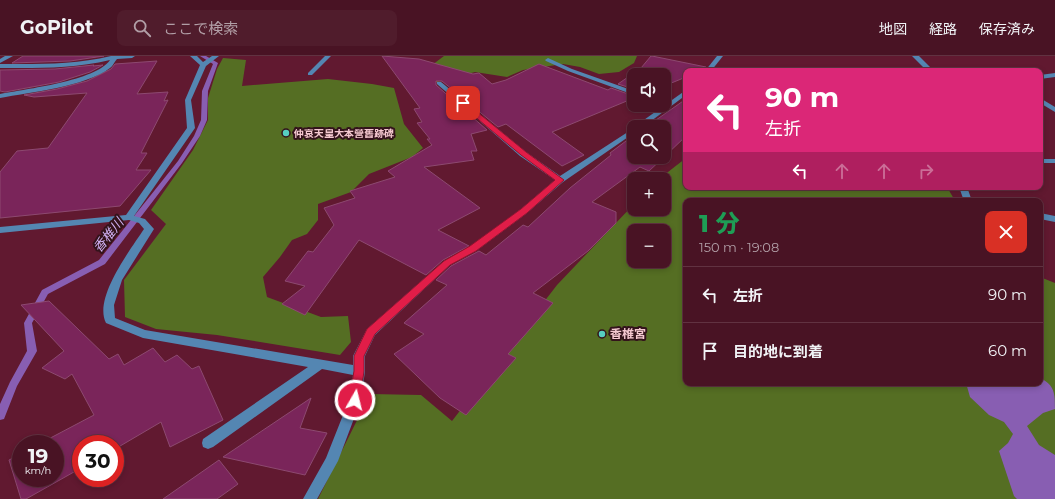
<!DOCTYPE html>
<html lang="ja">
<meta charset="utf-8">
<style>
:root{--surface:#491324;--page:#501c2c;--text:#f1f3f6;--muted:#b19ea6;--line:#613241}
body{margin:0;font-family:Montserrat,"Noto Sans JP",sans-serif;background:var(--page);color:var(--text);height:100vh;display:flex;flex-direction:column;font-size:15px;white-space:nowrap}
*{box-sizing:border-box;margin:0}
p{font-size:13px;color:var(--muted)}
.icon{flex:none;width:22px;height:22px;fill:none;stroke:currentColor;stroke-width:2;stroke-linecap:round;stroke-linejoin:round}
.map{position:relative;flex:1;overflow:hidden}
.side{position:absolute;left:683px;top:142px;width:360px;height:188px;display:flex;flex-direction:column;background:var(--surface);border-radius:8px;box-shadow:0 2px 6px #0003,0 0 0 1px var(--line)}
.side>*{flex:none}
.guide{position:absolute;left:683px;top:12px;width:360px;height:122px;border-radius:8px;box-shadow:0 2px 6px #0003,0 0 0 1px var(--line);background:#db2777;color:#fff;overflow:hidden}
.fabs{position:absolute;left:627px;top:12px;display:grid;gap:8px}
.fabs a{display:grid;place-items:center;width:44px;height:44px;border-radius:8px;background:var(--surface);box-shadow:0 2px 6px #0003,0 0 0 1px var(--line);font-size:20px}
.speed{position:absolute;left:12px;top:379px;display:flex;gap:8px;font-size:20px;font-weight:700;text-align:center}
.speed>*{display:grid;place-content:center;width:52px;height:52px;border-radius:50%;background:var(--surface);box-shadow:0 2px 6px #0003,0 0 0 1px var(--line);line-height:1}
.speed small{font-size:10px;font-weight:400}
.speed .limit{border:6px solid #d22;background:#fff;color:#111}
.pin{position:absolute;display:grid;place-items:center;width:34px;height:34px;color:#fff;margin:-17px;border-radius:8px;box-shadow:0 2px 6px #0006}
.me{position:absolute;width:44px;margin:-22px;rotate:8deg;stroke-linejoin:round;filter:drop-shadow(0 0 3px #0008)}
.turn{display:flex;align-items:center;gap:14px;height:84px;padding:0 16px;font-size:18px}
.turn .icon{width:52px;height:52px;stroke-width:2.5}
.turn b{display:block;font-size:28px;line-height:34px}
.lanes{display:flex;align-items:center;height:38px;padding:0 16px;background:#0003;justify-content:center;gap:20px;direction:ltr}
.lanes .off{opacity:.35}
.round{display:grid;place-items:center;flex:none;width:42px;height:42px;border-radius:8px;background:var(--page)}
.headline{display:flex;align-items:center;justify-content:space-between;height:68px;padding:0 16px}
h1{font-size:24px;font-weight:800;line-height:30px;color:#1e9e55}
ul{padding:0;list-style:none}
li{display:flex;align-items:center;gap:12px;height:56px;padding:0 16px;border-top:1px solid var(--line)}
li div{flex:1}
li b{display:block;font-size:15px}
li em{font-style:normal}
header{display:flex;align-items:center;gap:24px;box-sizing:border-box;height:56px;padding:0 20px;background:var(--surface);border-bottom:1px solid var(--line)}
header strong{font-size:19px}
nav{display:flex;gap:22px;margin-inline-start:auto;font-size:14px}
.search{width:280px;height:36px;background:var(--page);display:flex;align-items:center;gap:10px;box-sizing:border-box;padding:0 14px;border-radius:8px;color:var(--muted);font-size:15px}
.map>svg:first-child{display:block}
.forest{fill:#556e23;fill-rule:evenodd}
.water{fill:#885eb2}
.lines{fill:none;stroke-linecap:round;stroke-linejoin:round}
.stream{fill:#885eb2;fill-rule:evenodd}
.building{fill:#7a255a;stroke:#8d4970}
.minor{fill:#5486b2;fill-rule:evenodd}
.route{fill:#e11d48;stroke:#92132f}
.poi-dot{fill:#57cec1;stroke:#33131b;stroke-width:1.5}
.labels{text-anchor:middle;stroke-width:4;stroke-linejoin:round;paint-order:stroke}
.far-poi-label{font-size:10px;font-weight:bold;fill:#f6c9d1;stroke:#33131b;text-anchor:start}
.poi-label{font-size:12px;font-weight:bold;fill:#f6c9d1;stroke:#33131b;text-anchor:start}
.water-label{font-size:13px;font-style:italic;fill:#d0b1f3;stroke:#33131b}
</style>
<header>
<strong>GoPilot</strong>
<div class="search"><svg class="icon" aria-label="search" viewBox="0 0 24 24"><circle cx="10" cy="10" r="6"/><path d="M15 15l6 6"/></svg>ここで検索</div>
<nav><a>地図</a><a>経路</a><a>保存済み</a></nav>
</header>
<div class="map">
<svg width="1055" height="443" viewBox="0 0 1055 443">
<rect width="100%" height="100%" fill="#611930"/>
<g class="forest">
<path d="M444,0h193l-3,7 -15,9 -20,2 -19,-7 -17,-3 -40,6 -16,7 -32,-5 -45,12 2,-19z"/>
<path d="M223,2l23,2 -4,26 86,-7 44,5 22,4 10,36 19,24 -11,9 -43,17 -18,18 -33,12v16l-11,14 -15,6 -12,17 -17,20 4,20 54,20 27,-1 3,26 -11,13 -123,-20 -61,-6 -31,-12 -1,-37 42,-56 -15,-14 42,-60 15,-30v-22l9,-29z"/>
<path d="M686,102v29h261l7,12 -1,2h-267v182h354v-106l15,6v216h-737l52,-105 51,1 31,26 105,-136 77,-81v5h30v-30h-5zM634,175h30v30h-30z"/>
</g>
<path class="water" d="M1040,322c15,7 15,16 15,31l-12,4 -16,13 12,19 16,10v44h-38l-3,-3 -15,-45 9,-8 5,-9 -9,-12 -15,-7 -19,-18 -4,-14h74z"/>
<g class="lines">
<path class="stream" d="M200,0h6l12,7 -10,28 -1,29 -7,16 -18,27 -77,101 -57,30 -16,29 5,28 -20,35 -13,33 -4,1v-16l10,-22 17,-31 -3,-28 18,-33 57,-30 79,-99 16,-25 7,-16 1,-29 11,-27z"/>
</g>
<g class="building">
<path d="M23,0h81l-34,5 -58,2z"/>
<path d="M382,0l37,3 54,15 6,-1 13,11 14,-4 33,-16 69,26 3,-2 23,8v2l-82,34 32,23 -22,11 -56,-42 -8,3 -56,-46h-6v4l51,45 -16,4 6,17h-6l3,9 -50,7 56,41 -42,22 31,16 -26,14 -17,15 -67,-35 -54,75 -23,-11 23,-18 -20,-5 23,-30 5,1 21,-27 -10,-17 31,-10 -5,-7 45,-14 -7,-6 44,-26 -5,-6h3l-13,-16 5,-1 -8,-13 6,-1z"/>
<path d="M651,0h1l54,11 -6,4h-14v6l-22,9v-11h-30v14l-16,-5 23,-16z"/>
<path d="M157,5l-20,33 31,-2 -4,9 4,-1 -27,53h6l-11,17h15l-31,36 -120,12v-46l17,-21 31,-3 39,-55 -53,4 -10,-2 33,-6 30,-8 24,-12 4,-5z"/>
<path d="M94,9l-1,1 10,-1 -13,7 -31,10 -54,10 -5,-1v-21l55,-1z"/>
<path d="M686,43v37l-22,21v-30h-18z"/>
<path d="M634,79v22h30l-15,14 -9,-4 -48,35 24,10v11l-28,28 -55,42 20,10 -45,51 8,4 -50,57 -26,-17 -46,-44 30,-20 -20,-11 43,-38 -11,-5 15,-14 28,-15 7,4 37,-30 5,2 42,-39 41,-33 -1,-2z"/>
<path d="M49,245l60,58 9,-5 6,11 29,-17 12,14 12,-7 15,14 7,-3 24,54 -53,27 -9,-25 -46,27v-5h-34v24l-55,31h-5l-12,-39 12,-6v24h34v-34h-16l55,-29 -22,-41 -7,5 -23,-11 22,-17 -43,-46z"/>
<path d="M311,342l-11,30 27,5 -22,42 -82,-18z"/>
<path d="M219,404l19,24 -21,15h-54z"/>
</g>
<g class="lines">
<g class="minor">
<path d="M5,0h8l-13,7v-4z"/>
<path d="M111,0h24l-3,2 -15,1c-3,3 -4,7 -7,9 -25,19 -80,24 -110,30v-4c25,-5 96,-13 110,-34 -37,9 -73,8 -110,8v-4c38,0 74,1 111,-8z"/>
<path d="M190,0h7l6,6 9,-6h7l-13,10 -15,34 4,28 -61,88 11,3 9,10 -32,51 -8,25 1,13 30,12 208,35v-9l14,-27 77,-68 26,-14 51,-38 34,-29 -35,-24 -83,-72v-2h4l85,70 34,24 74,-48v5l-71,49 -36,31 -51,38 -26,14 -75,70 -10,21v15l-4,29 -23,61 -21,38h-14l23,-41 23,-58 4,-25 -31,-6 -109,78 -5,2 -5,-2 -1,-4 1,-4 105,-72 -165,-29 -37,-15c-13,-25 25,-74 38,-94l-5,-6 -10,-3 -129,13v-6l126,-12 61,-87 -2,-28 15,-35z"/>
<path d="M325,0h6l-19,19h-4v-2z"/>
<path d="M717,0h6l-12,15h-6z"/>
<path d="M912,0h7l15,15h-7z"/>
<path d="M548,2l24,11 62,22v4l-66,-24 -22,-10 -1,-1z"/>
<path d="M1055,17v4l-15,2v-4z"/>
<path d="M686,34v5l-43,32h-9z"/>
<path d="M1040,42l15,9v5l-15,-9z"/>
<rect x="1040" y="103" width="15" height="4"/>
<path d="M959,131h8l5,14h-8z"/>
<path d="M1040,157l15,3v6l-15,-3z"/>
</g>
</g>
<path class="route" d="M461,46h4l61,50 38,28 -37,33 -51,38 -26,14 -75,69 -11,22v15l-4,29 -1,3 -4,1 -4,-1 -2,-3 5,-29v-15l13,-27 77,-68 26,-15 51,-37 34,-29 -34,-25 -60,-50z"/>
<g class="poi-dot">
<circle cx="286" cy="77" r="4"/>
<circle cx="602" cy="278" r="4"/>
</g>
<g class="labels">
<g class="far-poi-label">
<text x="294" y="81">仲哀天皇大本營舊跡碑</text>
</g>
<g class="poi-label">
<text x="610" y="282">香椎宮</text>
</g>
<g class="water-label">
<text transform="translate(108 179) rotate(-51)" y="5">香椎川</text>
</g>
</g>
</svg>
<div class="fabs">
<a><svg class="icon" aria-label="sound" viewBox="0 0 24 24"><path d="M4 9h4l5-4v14l-5-4H4zM17 9q2 3 0 6"/></svg></a>
<a><svg class="icon" aria-label="search" viewBox="0 0 24 24"><circle cx="10" cy="10" r="6"/><path d="M15 15l6 6"/></svg></a>
<a>+</a>
<a>−</a>
</div>
<div class="speed"><div>19<small>km/h</small></div><div class="limit">30</div></div>
<div class="pin" style="left:463px;top:47px;background:#d93025"><svg class="icon" aria-label="arrive" viewBox="0 0 24 24"><path d="M6 21V4h12l-3 4 3 4H6"/></svg></div>
<svg class="me" style="left:355px;top:344px" viewBox="-20 -20 40 40"><circle r="17" fill="#e11d48" stroke="#fff" stroke-width="3"/><path d="M0-11L8 9 0 5-8 9z" fill="#fff"/></svg>
<div class="guide">
<div class="turn"><svg class="icon" aria-label="left" viewBox="0 0 24 24"><path d="M17 20v-9H6M10 6l-5 5 5 5"/></svg><div><b>90 m</b>左折</div></div>
<div class="lanes"><svg class="icon" aria-label="left" viewBox="0 0 24 24"><path d="M17 20v-9H6M10 6l-5 5 5 5"/></svg><svg class="icon off" aria-label="ahead" viewBox="0 0 24 24"><path d="M12 20V5M6 11l6-6 6 6"/></svg><svg class="icon off" aria-label="ahead" viewBox="0 0 24 24"><path d="M12 20V5M6 11l6-6 6 6"/></svg><svg class="icon off" aria-label="right" viewBox="0 0 24 24"><path d="M7 20v-9h11M14 6l5 5-5 5"/></svg></div>
</div>
<section class="side">
<div class="headline"><div><h1>1 分</h1><p>150 m · 19:08</p></div><a class="round" style="background:#d93025;color:#fff"><svg class="icon" aria-label="close" viewBox="0 0 24 24"><path d="M6 6l12 12M18 6L6 18"/></svg></a></div>
<ul>
<li><svg class="icon" aria-label="left" viewBox="0 0 24 24"><path d="M17 20v-9H6M10 6l-5 5 5 5"/></svg><div><b>左折</b></div><em>90 m</em></li>
<li><svg class="icon" aria-label="arrive" viewBox="0 0 24 24"><path d="M6 21V4h12l-3 4 3 4H6"/></svg><div><b>目的地に到着</b></div><em>60 m</em></li>
</ul>
</section>
</div>
